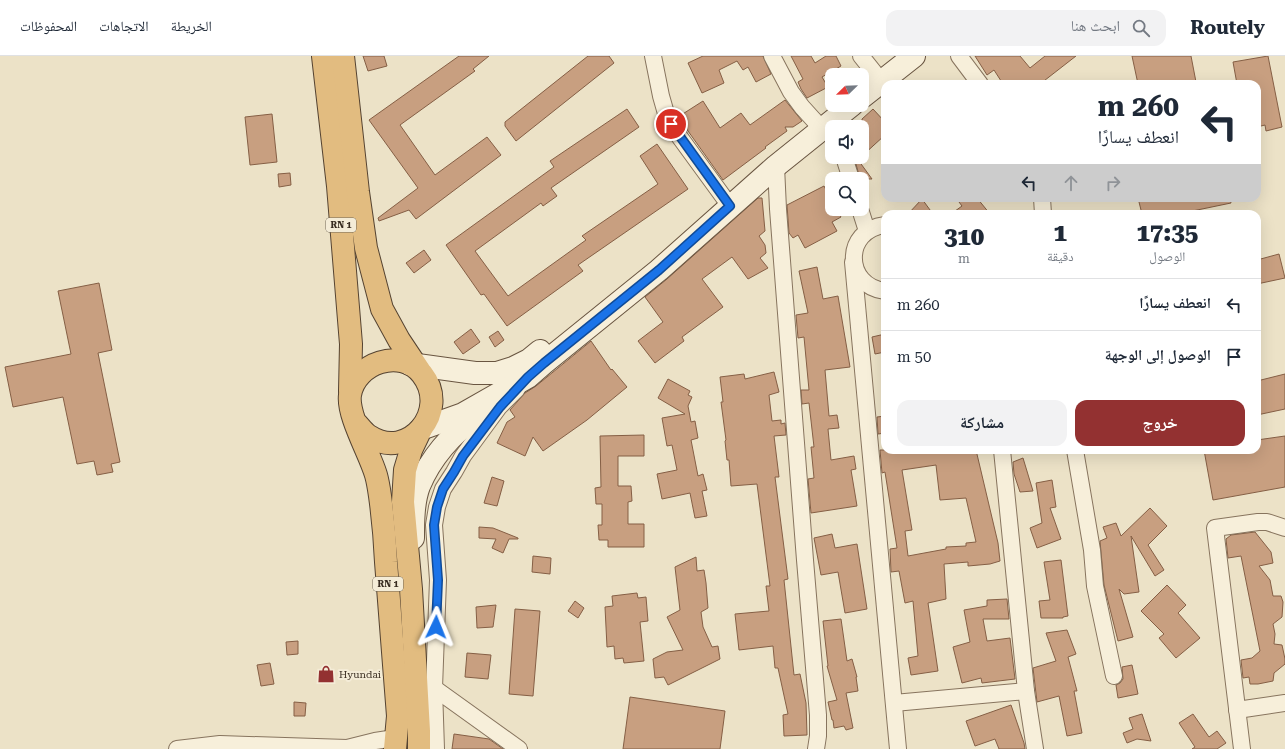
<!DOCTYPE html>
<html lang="ar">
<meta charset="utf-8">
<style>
:root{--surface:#fff;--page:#f2f2f3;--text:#1f2937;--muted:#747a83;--line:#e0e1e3;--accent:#933131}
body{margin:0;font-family:"Roboto Serif","Noto Naskh Arabic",serif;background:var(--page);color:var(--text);direction:rtl;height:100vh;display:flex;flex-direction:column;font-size:15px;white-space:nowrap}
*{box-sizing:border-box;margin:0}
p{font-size:13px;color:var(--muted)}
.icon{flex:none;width:22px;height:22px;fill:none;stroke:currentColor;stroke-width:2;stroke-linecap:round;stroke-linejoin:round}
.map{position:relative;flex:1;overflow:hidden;direction:ltr}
.details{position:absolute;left:881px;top:154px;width:380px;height:244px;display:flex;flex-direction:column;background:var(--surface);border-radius:12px;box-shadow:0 4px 16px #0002;direction:rtl}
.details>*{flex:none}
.guide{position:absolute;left:881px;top:24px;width:380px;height:122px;border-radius:12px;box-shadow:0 4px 16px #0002;direction:rtl;background:#fff;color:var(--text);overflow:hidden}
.needle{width:26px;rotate:247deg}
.buttons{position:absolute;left:825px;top:12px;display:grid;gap:8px}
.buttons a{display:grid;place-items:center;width:44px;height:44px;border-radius:8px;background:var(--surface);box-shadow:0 4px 16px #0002;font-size:20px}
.pin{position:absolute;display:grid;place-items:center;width:34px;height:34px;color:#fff;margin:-17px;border:2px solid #fff;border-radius:50%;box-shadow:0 1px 4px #0007}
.me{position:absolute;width:44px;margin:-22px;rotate:2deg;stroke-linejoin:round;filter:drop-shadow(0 0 3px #0008)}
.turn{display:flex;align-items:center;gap:14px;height:84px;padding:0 16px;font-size:18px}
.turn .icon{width:52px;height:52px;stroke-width:2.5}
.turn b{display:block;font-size:28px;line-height:34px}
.lanes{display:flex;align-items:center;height:38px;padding:0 16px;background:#0003;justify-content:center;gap:20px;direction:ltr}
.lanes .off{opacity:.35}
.eta{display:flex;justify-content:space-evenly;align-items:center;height:68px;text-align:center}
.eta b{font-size:24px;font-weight:800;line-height:28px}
.action{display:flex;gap:8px;margin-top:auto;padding:8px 16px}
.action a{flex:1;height:46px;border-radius:12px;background:var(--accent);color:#fff;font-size:16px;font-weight:800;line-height:46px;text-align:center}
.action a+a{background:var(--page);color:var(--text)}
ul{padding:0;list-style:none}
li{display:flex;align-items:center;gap:12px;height:52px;padding:0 16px;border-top:1px solid var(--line)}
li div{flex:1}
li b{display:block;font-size:15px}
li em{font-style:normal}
header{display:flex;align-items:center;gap:24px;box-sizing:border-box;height:56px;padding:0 20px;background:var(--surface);border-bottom:1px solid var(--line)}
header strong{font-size:19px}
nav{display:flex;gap:22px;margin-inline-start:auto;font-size:14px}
.search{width:280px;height:36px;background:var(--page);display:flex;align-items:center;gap:10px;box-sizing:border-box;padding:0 14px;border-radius:12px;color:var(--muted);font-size:15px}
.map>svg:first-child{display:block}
.building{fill:#c89f80;stroke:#855f45;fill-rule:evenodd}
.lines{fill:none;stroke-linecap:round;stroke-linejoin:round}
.minor-casing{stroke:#87745e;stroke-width:18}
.secondary-casing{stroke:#695541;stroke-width:24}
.trunk-casing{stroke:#554331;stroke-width:24}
.minor{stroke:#f7efda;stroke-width:16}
.secondary{stroke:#f7efda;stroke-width:22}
.trunk{stroke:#e2bc80;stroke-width:22}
.route-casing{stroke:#114b97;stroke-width:10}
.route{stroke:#1a73e8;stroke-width:7}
.labels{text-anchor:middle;stroke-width:4;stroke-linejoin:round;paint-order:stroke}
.shield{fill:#f4ecd7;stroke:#706657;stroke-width:1}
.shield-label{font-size:9px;font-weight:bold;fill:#382c20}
.poi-label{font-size:10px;fill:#382c20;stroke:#f4ecd7;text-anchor:start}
</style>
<header>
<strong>Routely</strong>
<div class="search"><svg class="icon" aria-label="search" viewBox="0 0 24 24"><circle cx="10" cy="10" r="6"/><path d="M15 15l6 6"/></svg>ابحث هنا</div>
<nav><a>الخريطة</a><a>الاتجاهات</a><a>المحفوظات</a></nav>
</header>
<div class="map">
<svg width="1285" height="693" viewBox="0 0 1285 693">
<rect width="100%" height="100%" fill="#ece2c7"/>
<g class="building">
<path d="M363,0h21l3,10 -19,5z"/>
<path d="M459,0h30l-16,13 2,2 -75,54 35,50 52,-38 14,18 -85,64 -7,-9 -30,11 -1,-3 40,-30 -49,-68z"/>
<path d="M588,0h21l5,7 -98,78 -11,-15v-4z"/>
<path d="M703,0h60l8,18 -15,8 -8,-15 -5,3 -6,-9 -18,9 5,13 -22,10 -14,-30z"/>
<path d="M791,0h20l4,7 11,-7h10l5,10 -19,11 6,10 -21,11 -6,-9 -3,-7 5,-3z"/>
<path d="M975,0h45l10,12 15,-12h31l-36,28h-37l-9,-14 -7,5z"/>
<path d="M1132,0h59l5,26 -9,2h-49z"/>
<path d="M1268,0l14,71 -16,4 -1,-6 -8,2v-43h-20l-4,-22z"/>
<path d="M785,44l17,21 -9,6h-8l2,4 -22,16 1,1 -43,32 -45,-63 25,-16 17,27 21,-15 9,12z"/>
<path d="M627,53l12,18 -88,61 6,8 -14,10 -2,-3 -66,48 33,45 78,-56 -4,-4 76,-52 -18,-28 17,-12 31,45 -110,76 5,6 -76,55 -23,-32 -3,1 -35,-50 108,-78 -4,-6z"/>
<path d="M873,53l12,13v13l-23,21v-37z"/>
<path d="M272,58l5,48 -27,3 -5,-48z"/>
<path d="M854,101h2l16,22h-12z"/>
<path d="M290,117l1,12 -12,2 -1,-13z"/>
<path d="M824,130l8,15v8h4l5,8 -9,5 5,9 -32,17 -7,-13 -5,3 -4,-5 -2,-28z"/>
<path d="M758,142h4l3,33 -6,5 6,9 1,8 -6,5 8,10 -20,11 -16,-22 -30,22 21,28 -41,30 2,4 -29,22 -17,-22 25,-19 -18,-25 22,-18z"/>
<path d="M956,142h21l13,16h-39l11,-8z"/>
<path d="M1138,142h92l1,5 -53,11h-36z"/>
<path d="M922,143l11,15h-25z"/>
<path d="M424,194l7,10 -17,13 -8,-10z"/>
<path d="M1279,198l6,24 -28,6v-24z"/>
<path d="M817,211l6,32 15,-3 12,71 -25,3 4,46 8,-1 2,13 -11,1 3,31 23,-4 2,13 -5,1 6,36 -46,7 -3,-34 6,-1 -3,-31h3l-5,-44 -7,1 -1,-14h8l-5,-53 -6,1 -2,-23 12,-2 -9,-42z"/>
<path d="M99,227l13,67 -14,3 22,109 -9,2 2,8 -16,3 -3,-14 -17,3 -14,-67 -50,10 -8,-40 66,-13 -13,-63z"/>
<path d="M471,273l9,13 -17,12 -9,-12z"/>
<path d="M498,275l6,9 -9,7 -6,-10z"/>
<path d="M885,278v18l-10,2 -3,-17z"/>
<path d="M591,285l20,29 1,-1 15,18 -40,33 -44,31 -10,-14 -8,19 -28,-13 10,-21 8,-5 -5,-7 15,-17 11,-7z"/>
<path d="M774,316l5,20 -10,3 3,26 9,-1v4l4,-1 1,12 -12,1 5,41h-4l13,102 -4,1 10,95 6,-1 6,29 1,32 -23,1 -1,-21 5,-1 -10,-46h-3l-2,-22 -34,4 -4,-36 34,-3 -3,-25h4l-13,-102 -26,2 -2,-26h-2l-2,-19 1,-1 -5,-38h2l-3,-25 24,-3 1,5z"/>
<path d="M1285,318v35l-28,6v-34z"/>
<path d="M668,323l22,12 -2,4 4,2 -4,9 3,16 4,-1 3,17 -7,2 7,36 5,-2 4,16 -5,1 5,25 -12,2 -5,-25 -28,6 -5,-25 20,-4 -5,-25 -5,1 -5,-28 23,-4 -27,-16z"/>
<path d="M885,360v17l-7,1 -1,-17z"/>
<path d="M644,379v21h-26v30h13l1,15 -4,1v22h16v23h-36v-7h-9l-1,-15h4v-21h-6l-1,-16 6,-1 -1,-51z"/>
<path d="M1285,380v51l-72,13 -9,-50h53v-10z"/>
<path d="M880,394h96l22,93 2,18 -10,3 -22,2v-4l-24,2 2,35 -18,4 10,68 -27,4 -3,-17 10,-2 -5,-55 -8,2 -6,-32 -8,1 -1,-23 7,-1 -12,-76 -3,1zM936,409l4,35 26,-2 10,44 -10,1v3l-20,1v2l-38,7 -3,-25 7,-1 -10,-60z"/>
<path d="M1023,402l10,33 -13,1 -6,-18 -1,-12z"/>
<path d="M492,421l12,4 -7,25 -13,-3z"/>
<path d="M1052,424l4,27 -6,1 11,31 -24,9 -7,-20 12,-5 -6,-40z"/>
<path d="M1150,452l17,18 -19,19 16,25 -9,6 -24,-40 8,56 -15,2 -5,-5 14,48 -15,4 -14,-56 -4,-44 7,-3 -4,-11 13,-4 5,13z"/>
<path d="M479,471l14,1 25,10v1h-9l-6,14 -11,-5 4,-9 -17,-1z"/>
<path d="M1255,476l16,20 2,11 -14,3 11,14 3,16h8l2,6 -1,15 -9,7 2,10 -1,10 8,1 3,14v5l-11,9 -1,8 -15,3h-8l-1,-7 -6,1 -2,-18 11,-2 8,-7 -19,-95 -13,2 -2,-19 5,-4z"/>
<path d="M832,478l3,14 22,-4 10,65 -22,4 -7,-41 -17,3 -7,-37z"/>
<path d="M533,500l18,2 -1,16 -18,-2z"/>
<path d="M696,501l1,14 7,-1 2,13 2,25 -7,4 2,15 9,20 6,-1 2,13 -52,26 -4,-8 -9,1 -2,-19 14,-7 16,-2 -16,-33 13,-7 -5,-43z"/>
<path d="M1061,504l7,56 -5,1v1h-22l-2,-17 11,-1 -6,-38z"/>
<path d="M1167,529l19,20 -8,8 22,25 -24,20 -17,-20 5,-4 -23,-23z"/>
<path d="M637,537l1,5 8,-1 2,24 -8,1 4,39 -20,2 -1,-5 -8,1 -1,-13 -7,1 -2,-40 8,-1 -1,-10z"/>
<path d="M1007,543l2,20h-26l4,22 23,-3 5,41 -33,4 -1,-5 -19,5 -9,-36 17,-5 -6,-32 23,-4v-6z"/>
<path d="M575,545l9,7 -6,10 -10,-7z"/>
<path d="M496,549l-3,22 -16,1 -1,-21z"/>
<path d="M515,553l25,2 -7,85 -24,-2z"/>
<path d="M841,563l6,42 5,-2 5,18h-1l2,14 -12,2 7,35 -7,2 -2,-4 -10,2 -1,-8h-1l-4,-18 9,-2 -10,-34h1l-5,-45z"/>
<path d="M1067,574l9,24 -8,3 9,34h-3l8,42 -15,3 -8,-40 -22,6 -4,-34 23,-7 -10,-28z"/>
<path d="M298,585v13l-11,1 -1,-13z"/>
<path d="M467,597l24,2 -3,24 -23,-2z"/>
<path d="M270,607l4,21 -13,2 -4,-21z"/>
<path d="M1132,609l6,29 -20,4 -2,-13 4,-2 3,-4 -1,-12z"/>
<path d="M630,641l95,14 -5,38h-97z"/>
<path d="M294,646l12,1 -1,13h-11z"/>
<path d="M1011,649l13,38 1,6h-26l-4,-10 -20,7 -9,-25z"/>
<path d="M1142,658l9,27 -14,-2 -10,4 -4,-10 10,-4 -4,-11z"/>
<path d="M1193,658l16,23 8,-6 9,12 -9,6h-25l3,-2 -16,-24z"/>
<path d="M454,678l35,5 14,10h-51z"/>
</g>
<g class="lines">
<g class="minor-casing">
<g id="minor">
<path d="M653,0l8,40 6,21 9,15 54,74"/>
<path d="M772,0l19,36 11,15 20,22 10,4"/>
<path d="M861,0l20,25"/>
<path d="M959,0l21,28"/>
<path d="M844,101l7,22"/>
<path d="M776,110l2,43 27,351 13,155v21l-2,13"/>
<path d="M1042,142l1,16"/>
<path d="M860,153l7,22"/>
<path d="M885,169c-42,5 -41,61 0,66"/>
<path d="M853,206l45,487"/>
<path d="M1002,394l24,241 9,58"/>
<path d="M1075,394l17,100 3,36 19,90"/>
<path d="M434,632l85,61"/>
<path d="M894,647l132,-12"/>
<path d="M1237,654l48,-7"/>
<path d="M177,693l43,-5 127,4 28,-7 20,-3"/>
<path d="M436,693l-2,-61 4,-108 -4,-55 3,-18 6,-18 11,-17 9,-16 36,-49 18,-18"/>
<path d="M1242,693l-27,-221 43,-6h9l18,6"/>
</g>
</g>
<g class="secondary-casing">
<g id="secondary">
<path d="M862,41l52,-41"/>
<path d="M410,308l65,9h22l16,-5 16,-8 11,-9"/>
<path d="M421,373l42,-15 65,-37 16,-14 115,-93 117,-104 76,-61"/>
<path d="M413,482c0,-16 0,-36 6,-52 12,-29 35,-54 60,-72"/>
</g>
</g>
<g class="trunk-casing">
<g id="trunk">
<path d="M323,0l15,130 13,158 -1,47"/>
<path d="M343,0l15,136 8,56 16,61 17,31 20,30"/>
<path d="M356,367c4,4 8,10 13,13 39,26 82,-25 53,-62 -21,-27 -67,-11 -72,21 -3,20 20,59 26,80 2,7 3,14 4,21 3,22 5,44 6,66 4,52 8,103 12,154l-3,33"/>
<path d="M419,693v-18l-8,-142 -8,-87 2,-32 6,-20 10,-21"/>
</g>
</g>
<use href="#minor" class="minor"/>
<use href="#secondary" class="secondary"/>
<use href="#trunk" class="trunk"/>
</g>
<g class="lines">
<g class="route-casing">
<path id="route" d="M436,571l2,-47 -4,-55 3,-18 6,-18 11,-17 9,-16 37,-49 28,-30 16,-14 115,-93 71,-64 -59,-82"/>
</g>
<use href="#route" class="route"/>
</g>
<defs>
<g id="shop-bare" transform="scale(1.38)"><path d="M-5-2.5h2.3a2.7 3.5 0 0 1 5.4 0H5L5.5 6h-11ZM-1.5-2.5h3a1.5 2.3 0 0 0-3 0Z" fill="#933131" stroke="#f4ecd7" stroke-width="2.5" paint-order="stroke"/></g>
</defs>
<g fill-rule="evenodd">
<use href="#shop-bare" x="326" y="618"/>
</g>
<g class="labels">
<g class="shield">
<rect x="326" y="162" width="30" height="14" rx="3"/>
<rect x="373" y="521" width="30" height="14" rx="3"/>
</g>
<g class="shield-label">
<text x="341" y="172">RN 1</text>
<text x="388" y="531">RN 1</text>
</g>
<g class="poi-label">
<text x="339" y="622">Hyundai</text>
</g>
</g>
</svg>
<div class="buttons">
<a><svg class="needle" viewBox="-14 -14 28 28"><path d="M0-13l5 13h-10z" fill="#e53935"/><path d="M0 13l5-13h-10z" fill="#747a83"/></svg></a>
<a><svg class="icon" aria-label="sound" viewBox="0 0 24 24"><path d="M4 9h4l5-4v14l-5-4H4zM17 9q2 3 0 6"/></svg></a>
<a><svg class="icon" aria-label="search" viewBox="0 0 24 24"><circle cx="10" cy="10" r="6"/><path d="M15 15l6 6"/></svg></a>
</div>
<div class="pin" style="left:671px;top:68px;background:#d93025"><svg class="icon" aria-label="arrive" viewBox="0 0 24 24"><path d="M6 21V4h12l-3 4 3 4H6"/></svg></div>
<svg class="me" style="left:436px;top:571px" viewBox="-20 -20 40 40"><path d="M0-17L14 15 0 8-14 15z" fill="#1a73e8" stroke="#fff" stroke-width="4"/></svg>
<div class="guide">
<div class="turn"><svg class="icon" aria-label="left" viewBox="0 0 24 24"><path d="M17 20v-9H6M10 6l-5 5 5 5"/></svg><div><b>260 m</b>انعطف يسارًا</div></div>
<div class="lanes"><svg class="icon" aria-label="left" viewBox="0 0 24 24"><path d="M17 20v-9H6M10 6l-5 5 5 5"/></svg><svg class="icon off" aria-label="ahead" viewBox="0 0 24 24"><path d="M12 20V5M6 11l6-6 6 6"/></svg><svg class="icon off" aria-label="right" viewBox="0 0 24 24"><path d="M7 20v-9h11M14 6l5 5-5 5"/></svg></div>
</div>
<section class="details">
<div class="eta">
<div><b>17:35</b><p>الوصول</p></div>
<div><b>1</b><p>دقيقة</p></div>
<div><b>310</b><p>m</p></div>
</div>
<ul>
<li><svg class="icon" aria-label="left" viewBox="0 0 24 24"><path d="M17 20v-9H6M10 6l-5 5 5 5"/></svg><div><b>انعطف يسارًا</b></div><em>260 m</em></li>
<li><svg class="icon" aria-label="arrive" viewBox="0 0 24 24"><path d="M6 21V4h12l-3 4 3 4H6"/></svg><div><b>الوصول إلى الوجهة</b></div><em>50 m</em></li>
</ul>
<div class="action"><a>خروج</a><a>مشاركة</a></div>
</section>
</div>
